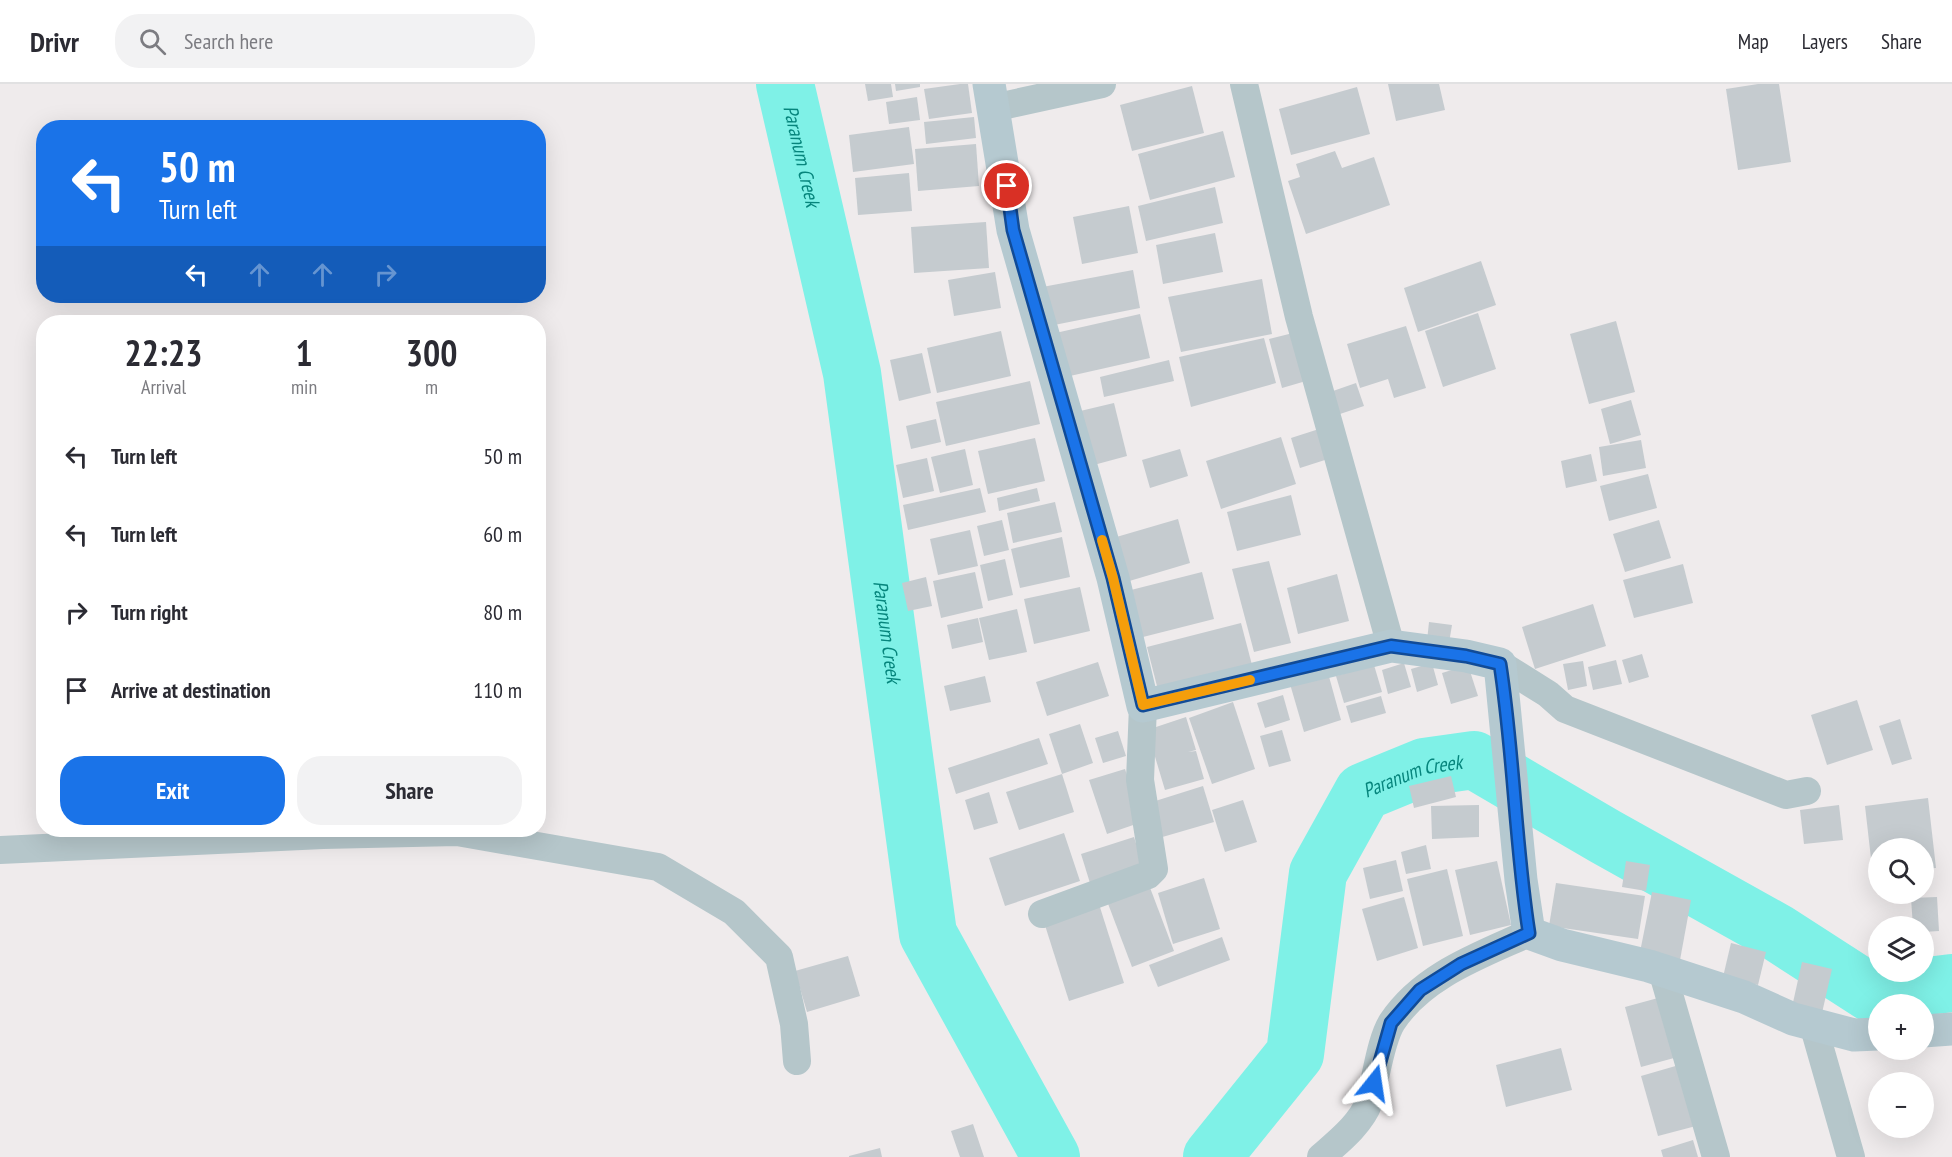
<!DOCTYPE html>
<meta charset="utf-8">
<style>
:root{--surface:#fff;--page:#f2f2f3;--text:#2b2b33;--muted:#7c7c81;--line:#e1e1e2;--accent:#1a73e8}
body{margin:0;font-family:"PT Sans Narrow",sans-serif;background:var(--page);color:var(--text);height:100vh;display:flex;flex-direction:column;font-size:22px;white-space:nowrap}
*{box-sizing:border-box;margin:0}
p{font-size:20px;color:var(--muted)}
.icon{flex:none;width:33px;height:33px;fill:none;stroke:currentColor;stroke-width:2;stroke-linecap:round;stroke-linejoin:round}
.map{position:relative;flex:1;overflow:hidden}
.drawer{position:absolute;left:36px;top:231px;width:510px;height:522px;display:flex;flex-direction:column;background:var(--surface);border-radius:24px;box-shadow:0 6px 24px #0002}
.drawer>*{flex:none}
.top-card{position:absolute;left:36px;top:36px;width:510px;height:183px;border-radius:24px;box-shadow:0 6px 24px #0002;background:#1a73e8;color:#fff;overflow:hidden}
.fabs{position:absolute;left:1868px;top:754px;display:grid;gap:12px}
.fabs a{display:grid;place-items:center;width:66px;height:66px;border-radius:50%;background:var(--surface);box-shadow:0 6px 24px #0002;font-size:30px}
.pin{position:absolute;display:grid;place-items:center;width:51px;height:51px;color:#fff;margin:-26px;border:3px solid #fff;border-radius:50%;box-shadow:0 2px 6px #0007}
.me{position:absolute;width:66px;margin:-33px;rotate:15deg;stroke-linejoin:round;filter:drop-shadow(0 0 4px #0008)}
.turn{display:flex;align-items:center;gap:21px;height:126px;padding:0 24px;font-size:27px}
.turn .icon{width:78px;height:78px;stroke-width:2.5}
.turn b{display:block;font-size:42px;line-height:51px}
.lanes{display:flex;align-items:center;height:57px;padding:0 24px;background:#0003;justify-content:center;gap:30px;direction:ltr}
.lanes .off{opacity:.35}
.eta{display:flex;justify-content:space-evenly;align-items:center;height:102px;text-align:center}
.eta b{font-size:36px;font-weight:700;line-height:42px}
.action{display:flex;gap:12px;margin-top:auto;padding:12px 24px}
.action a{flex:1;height:69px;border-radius:24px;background:var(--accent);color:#fff;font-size:24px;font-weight:700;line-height:69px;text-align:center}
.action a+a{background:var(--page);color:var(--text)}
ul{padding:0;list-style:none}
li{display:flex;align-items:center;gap:18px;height:78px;padding:0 24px}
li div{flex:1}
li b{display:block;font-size:22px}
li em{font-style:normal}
header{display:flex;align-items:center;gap:36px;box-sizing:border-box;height:84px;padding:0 30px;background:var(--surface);border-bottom:2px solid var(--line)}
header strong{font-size:28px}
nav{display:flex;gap:33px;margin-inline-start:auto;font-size:21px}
.search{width:420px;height:54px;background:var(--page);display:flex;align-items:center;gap:15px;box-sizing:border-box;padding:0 21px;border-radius:24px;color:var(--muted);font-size:22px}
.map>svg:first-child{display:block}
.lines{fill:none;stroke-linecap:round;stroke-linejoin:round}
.river{stroke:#7ff1e7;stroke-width:58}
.building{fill:#c5cbcf}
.street{stroke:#b5c6ca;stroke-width:28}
.secondary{stroke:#b5c9d0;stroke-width:33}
.route-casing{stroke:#114b97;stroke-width:15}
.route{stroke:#1a73e8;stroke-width:10}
.slow{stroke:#f59e0b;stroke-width:10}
.labels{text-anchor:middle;stroke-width:4.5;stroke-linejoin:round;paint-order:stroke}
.water-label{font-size:20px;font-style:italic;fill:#06857c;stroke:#fff}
</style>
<header>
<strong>Drivr</strong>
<div class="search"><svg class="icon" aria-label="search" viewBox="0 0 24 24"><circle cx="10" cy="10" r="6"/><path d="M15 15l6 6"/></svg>Search here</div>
<nav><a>Map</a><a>Layers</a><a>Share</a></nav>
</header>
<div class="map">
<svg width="1952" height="1073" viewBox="0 0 1952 1073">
<rect width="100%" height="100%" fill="#efebec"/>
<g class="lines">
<g class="river">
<path id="s1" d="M785,0l67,289 76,561 123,223"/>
<path id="s2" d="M1212,1073l83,-103 23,-181 45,-81 61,-25 50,-7 132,77 172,96 93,60 81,-10"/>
</g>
</g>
<g class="building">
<path d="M865,0h26l2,13 -25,4z"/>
<path d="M895,0h25v3l-24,4z"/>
<path d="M960,0h8l4,29 -43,6 -5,-30z"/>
<path d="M1388,0h51l6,26 -49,11z"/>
<path d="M1758,0h21l12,78 -53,8 -12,-81z"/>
<path d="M1192,2l12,47 -72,18 -12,-46z"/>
<path d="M1357,3l13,47 -79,21 -12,-46z"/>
<path d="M917,13l3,23 -31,4 -3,-22z"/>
<path d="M974,33l2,21 -50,6 -2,-22z"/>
<path d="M909,43l5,37 -61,8 -4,-37z"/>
<path d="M1223,47l12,46 -85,23 -12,-46z"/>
<path d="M976,60l3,42 -61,5 -3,-42z"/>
<path d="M1335,67l7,17 32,-11 16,48 -84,29 -18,-53 12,-4 -4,-13z"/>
<path d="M909,89l3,38 -54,4 -3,-37z"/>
<path d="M1215,103l8,36 -77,18 -8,-35z"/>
<path d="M1129,122l9,47 -56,11 -9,-47z"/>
<path d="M986,138l3,46 -75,5 -3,-46z"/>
<path d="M1215,149l8,39 -60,12 -7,-39z"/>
<path d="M1481,177l15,44 -78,27 -14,-44z"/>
<path d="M1133,186l7,38 -96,19 -7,-39z"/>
<path d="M995,188l6,36 -47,8 -6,-36z"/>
<path d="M1262,195l10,55 -91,18 -13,-55z"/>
<path d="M1478,229l18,56 -53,18 -18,-56z"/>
<path d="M1140,230l10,44 -89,20 -10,-44z"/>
<path d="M1616,237l19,71 -46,12 -19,-70z"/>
<path d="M1406,242l20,62 -32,10 -6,-19 -28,9 -13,-44z"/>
<path d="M1001,247l10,45 -74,17 -10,-45z"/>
<path d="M1293,249l13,48 -24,7 -13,-49z"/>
<path d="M1264,254l12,45 -85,24 -12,-50z"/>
<path d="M922,269l9,40 -32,8 -9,-41z"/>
<path d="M1169,276l5,21 -70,16 -4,-20z"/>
<path d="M1030,297l10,43 -94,22 -10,-44z"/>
<path d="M1356,299l8,23 -24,8 -7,-23z"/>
<path d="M1631,316l10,35 -31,9 -9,-35z"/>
<path d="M1114,319l13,53 -37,10 -14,-54z"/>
<path d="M936,335l5,23 -30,7 -5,-23z"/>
<path d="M1319,345l9,30 -28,9 -9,-30z"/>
<path d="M1281,353l15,47 -75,25 -15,-48z"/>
<path d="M1035,354l10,43 -57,13 -10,-43z"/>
<path d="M1641,356l5,28 -43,8 -4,-29z"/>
<path d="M965,365l8,36 -33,8 -9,-36z"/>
<path d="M1180,365l8,27 -38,12 -8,-28z"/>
<path d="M1591,370l6,27 -31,7 -5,-27z"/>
<path d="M927,374l7,33 -31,7 -7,-33z"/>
<path d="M1648,390l9,34 -48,13 -9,-35z"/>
<path d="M980,404l6,24 -78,18 -5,-25z"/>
<path d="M1037,404l3,13 -41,10 -2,-13z"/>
<path d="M1291,411l10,40 -64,16 -10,-39z"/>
<path d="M1055,418l7,30 -49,11 -6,-30z"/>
<path d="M1178,435l12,44 -64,19 -13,-44z"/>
<path d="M1002,436l7,30 -25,6 -7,-30z"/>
<path d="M1659,436l12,38 -46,14 -12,-38z"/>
<path d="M970,446l8,36 -40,9 -8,-36z"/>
<path d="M1062,453l8,40 -50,11 -9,-39z"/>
<path d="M1005,475l8,36 -25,6 -8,-36z"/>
<path d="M1269,477l22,82 -37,9 -22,-83z"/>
<path d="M1683,480l10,39 -59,15 -11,-38z"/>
<path d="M975,488l8,36 -42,10 -8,-37z"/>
<path d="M1202,488l12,47 -71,18 -12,-47z"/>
<path d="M1337,490l12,47 -51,13 -11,-46z"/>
<path d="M926,493l6,29 -24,5 -6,-28z"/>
<path d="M1080,503l10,44 -56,13 -10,-45z"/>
<path d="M1593,520l13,42 -71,23 -13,-42z"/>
<path d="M1017,525l10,43 -38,8 -10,-42z"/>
<path d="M978,534l5,24 -31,7 -5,-24z"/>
<path d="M1429,538l23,3 -3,18 -22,-2z"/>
<path d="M1241,539l11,42 -94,25 -11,-43z"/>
<path d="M1642,570l7,23 -20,6 -7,-23z"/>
<path d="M1616,576l6,24 -29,6 -5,-23z"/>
<path d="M1583,577l4,25 -19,4 -5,-26z"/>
<path d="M1098,578l11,34 -62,20 -11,-34z"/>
<path d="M1404,579l7,24 -23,7 -6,-24z"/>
<path d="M1432,579l6,22 -21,7 -6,-23z"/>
<path d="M1374,581l8,27 -38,11 -8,-27z"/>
<path d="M1468,581l10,31 -27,8 -9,-31z"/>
<path d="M1328,589l13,47 -37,12 -14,-48z"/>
<path d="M985,592l6,26 -41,9 -6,-25z"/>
<path d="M1283,611l7,25 -25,8 -8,-25z"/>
<path d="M1381,612l5,17 -35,10 -5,-17z"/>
<path d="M1857,616l16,50 -46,15 -16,-50z"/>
<path d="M1233,618l22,67 -43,15 -23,-66z"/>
<path d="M1186,633l10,33 -8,2 8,-1 8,28 -39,11 -18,-60z"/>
<path d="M1900,635l12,40 -20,6 -13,-39z"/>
<path d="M1080,640l13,39 -31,11 -13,-40z"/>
<path d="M1282,646l9,31 -22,6 -9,-31z"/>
<path d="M1118,647l8,25 -23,7 -8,-25z"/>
<path d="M1039,654l9,26 -92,30 -8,-26z"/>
<path d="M1125,685l17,53 -35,12 -18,-54z"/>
<path d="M1062,690l12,38 -55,18 -13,-38z"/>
<path d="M1451,692l5,21 -42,11 -5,-22z"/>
<path d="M1203,702l11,36 -55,16 -10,-35z"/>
<path d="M989,708l9,31 -24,7 -9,-30z"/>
<path d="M1928,714l8,70 -13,1v-20h-45v26l-5,1 -8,-70z"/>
<path d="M1243,716l14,42 -32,10 -13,-42z"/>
<path d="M1479,721v32l-47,2 -1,-33z"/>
<path d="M1839,721l4,35 -39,4 -4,-34z"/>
<path d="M1064,749l16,48 -75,25 -16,-48z"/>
<path d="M1134,753l9,29 -53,17 -9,-29z"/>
<path d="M1426,761l5,24 -25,5 -5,-22z"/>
<path d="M1396,776l7,31 -33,8 -7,-31z"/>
<path d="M1497,777l14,64 -41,10 -15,-65z"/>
<path d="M1626,777l24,4 -4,26 -24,-4z"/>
<path d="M1447,785l16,67 -40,10 -16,-67z"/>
<path d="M1204,794l16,51 -47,15 -15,-51z"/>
<path d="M1556,799l89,13 -7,43 -89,-13z"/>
<path d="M1149,801l25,66 -42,16 -25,-66z"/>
<path d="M1652,808l39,8 -11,60 -40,-8z"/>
<path d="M1404,813l14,51 -41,13 -15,-52z"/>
<path d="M1937,813l2,34 -16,1v-5h-10l-2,-29z"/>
<path d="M1098,817l26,82 -55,18 -26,-82z"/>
<path d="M1222,853l8,23 -72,27 -9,-22z"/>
<path d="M1731,859l35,9 -8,33 -35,-8z"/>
<path d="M848,872l12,40 -53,16 -12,-41z"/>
<path d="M1802,878l30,7 -10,44 -30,-6z"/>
<path d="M1658,914l16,60 -33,9 -16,-60z"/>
<path d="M1561,964l11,42 -66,17 -10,-42z"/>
<path d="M1679,981l17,61 -38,10 -17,-60z"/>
<path d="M973,1040l11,33h-24l-9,-26z"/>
<path d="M1693,1056l5,17h-35l-2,-7z"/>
<path d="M880,1064l2,9h-33v-1z"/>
</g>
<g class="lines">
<g class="street">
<path d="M1244,0l55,233 92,329"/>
<path d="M993,24l109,-24"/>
<path d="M1500,580l48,30 17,15 221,86 21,-4"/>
<path d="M0,766l323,-15 134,-3 201,35 76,45 45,45 15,67 3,37"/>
<path d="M1042,830l106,-39 6,-6 -14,-89 3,-74"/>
<path d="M1662,886l54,187"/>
<path d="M1813,940l38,133"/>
<path d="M1321,1073c17,-15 40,-33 48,-55 7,-22 11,-61 23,-80 31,-47 89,-67 137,-89"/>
</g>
<g class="secondary">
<path d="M989,0l24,146 100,348 30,128 248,-60 75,10 34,8 21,216 8,53 33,12 87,21 95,31 49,22 61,16 24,-1"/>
<path d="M1923,947l29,-2"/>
</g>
</g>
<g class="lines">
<g class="route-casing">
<path id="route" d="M1007,102l6,44 100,348 30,127 248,-59 75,10 34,8c14,89 15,180 29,269l-68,31 -41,26 -29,33 -17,60"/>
</g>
<use href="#route" class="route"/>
<path class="slow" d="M1102,456l11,38 30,127 107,-25"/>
</g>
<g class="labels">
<g class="water-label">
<text dy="7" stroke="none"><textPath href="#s1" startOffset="74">Paranum Creek</textPath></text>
<text dy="7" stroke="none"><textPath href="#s1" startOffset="558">Paranum Creek</textPath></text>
<text dy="7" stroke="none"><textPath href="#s2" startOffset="460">Paranum Creek</textPath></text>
</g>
</g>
</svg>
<div class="fabs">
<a><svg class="icon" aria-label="search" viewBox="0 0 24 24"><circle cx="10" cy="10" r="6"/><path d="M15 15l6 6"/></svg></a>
<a><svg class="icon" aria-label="layers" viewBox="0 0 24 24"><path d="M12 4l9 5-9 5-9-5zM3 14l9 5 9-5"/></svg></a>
<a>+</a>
<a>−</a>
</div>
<div class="pin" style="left:1007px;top:102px;background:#d93025"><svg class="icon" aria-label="arrive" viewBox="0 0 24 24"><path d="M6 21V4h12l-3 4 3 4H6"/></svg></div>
<svg class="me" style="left:1374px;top:999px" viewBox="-20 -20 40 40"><path d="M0-17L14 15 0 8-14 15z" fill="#1a73e8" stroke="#fff" stroke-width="4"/></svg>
<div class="top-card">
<div class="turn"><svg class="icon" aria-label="left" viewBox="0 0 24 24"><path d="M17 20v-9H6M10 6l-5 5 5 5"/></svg><div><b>50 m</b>Turn left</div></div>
<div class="lanes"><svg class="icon" aria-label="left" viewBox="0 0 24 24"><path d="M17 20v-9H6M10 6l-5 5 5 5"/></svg><svg class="icon off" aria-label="ahead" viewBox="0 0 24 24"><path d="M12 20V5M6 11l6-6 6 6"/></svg><svg class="icon off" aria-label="ahead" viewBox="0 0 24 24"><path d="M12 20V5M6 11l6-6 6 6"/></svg><svg class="icon off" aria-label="right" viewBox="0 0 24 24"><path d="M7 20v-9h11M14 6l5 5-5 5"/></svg></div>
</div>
<section class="drawer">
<div class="eta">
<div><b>22:23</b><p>Arrival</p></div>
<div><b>1</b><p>min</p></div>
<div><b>300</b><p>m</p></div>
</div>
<ul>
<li><svg class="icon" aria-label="left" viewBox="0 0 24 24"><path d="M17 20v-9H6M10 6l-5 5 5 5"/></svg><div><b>Turn left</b></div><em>50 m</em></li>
<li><svg class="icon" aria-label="left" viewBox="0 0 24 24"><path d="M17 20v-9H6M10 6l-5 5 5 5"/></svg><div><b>Turn left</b></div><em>60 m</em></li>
<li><svg class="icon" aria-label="right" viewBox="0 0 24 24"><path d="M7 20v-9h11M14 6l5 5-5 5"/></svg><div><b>Turn right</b></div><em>80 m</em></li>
<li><svg class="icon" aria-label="arrive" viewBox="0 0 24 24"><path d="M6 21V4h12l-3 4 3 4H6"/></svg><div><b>Arrive at destination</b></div><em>110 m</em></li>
</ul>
<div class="action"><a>Exit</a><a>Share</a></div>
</section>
</div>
